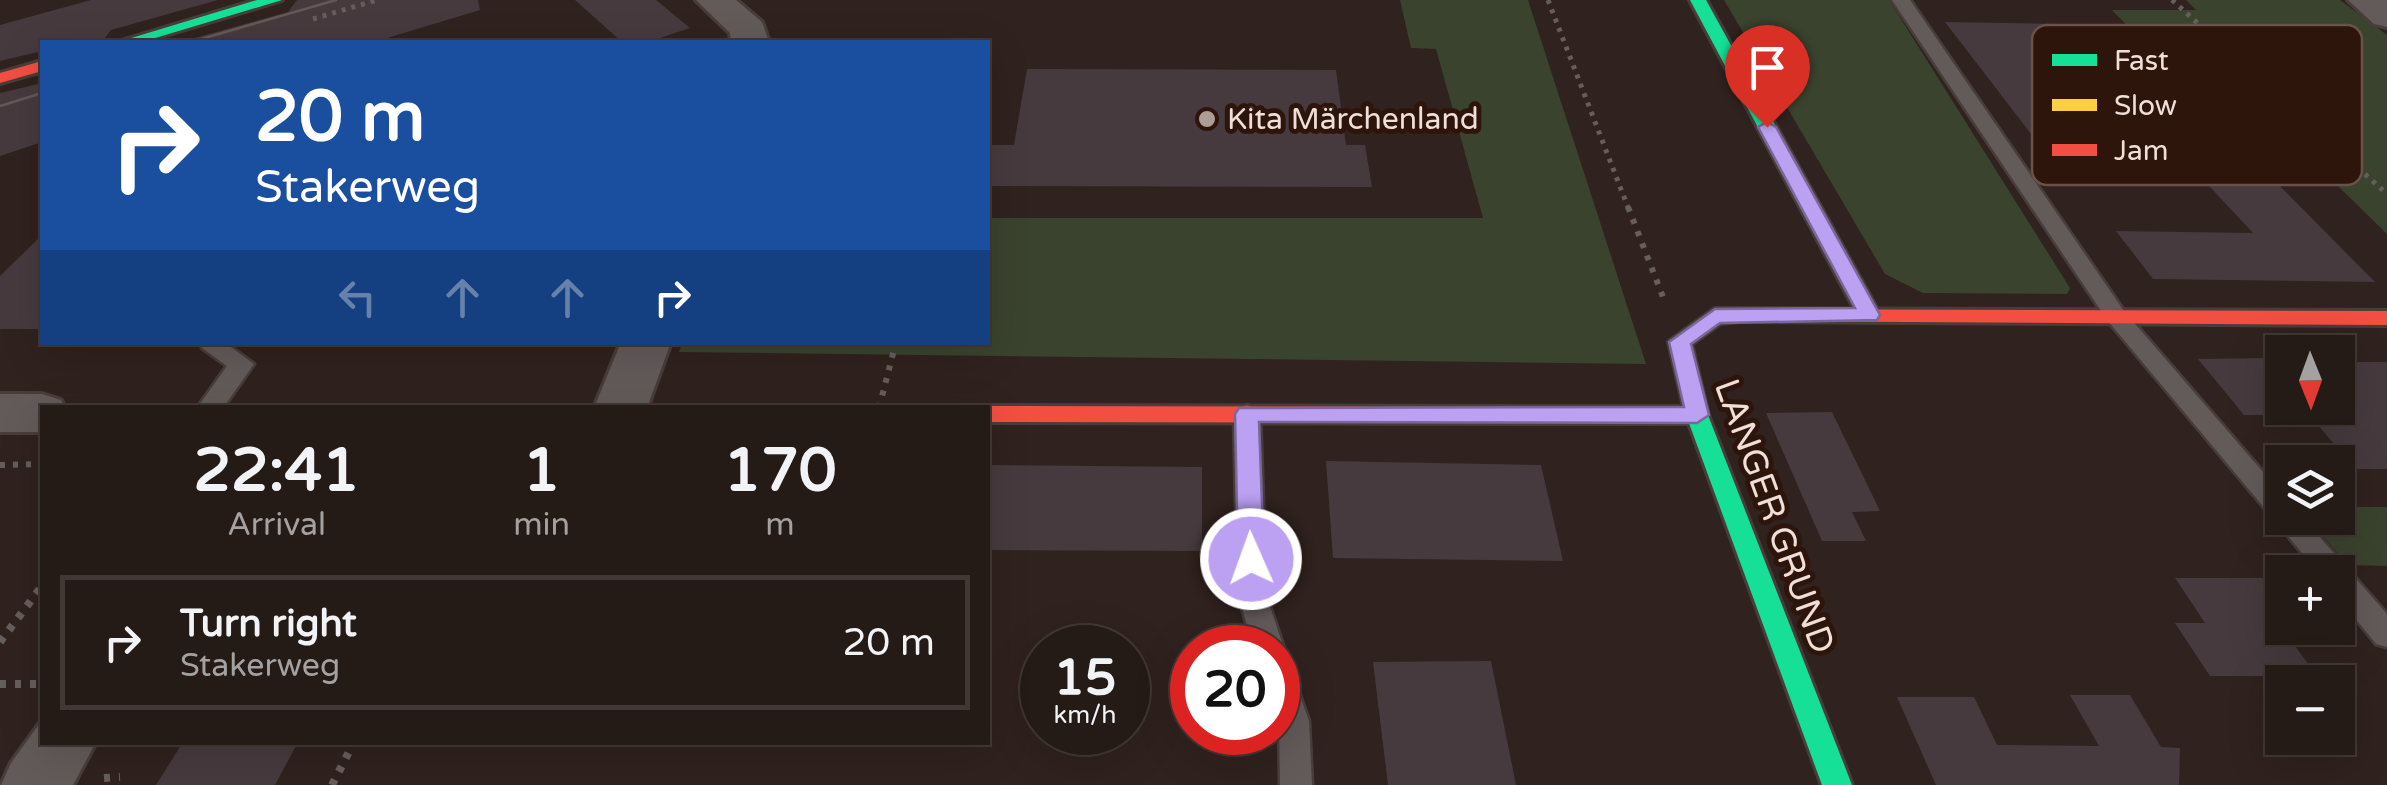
<!DOCTYPE html>
<meta charset="utf-8">
<style>
:root{--surface:#241a16;--page:#302723;--text:#f1f3f6;--muted:#a3a1a1;--line:#413835}
body{margin:0;font-family:"Varela Round",sans-serif;background:var(--page);color:var(--text);height:100vh;display:flex;flex-direction:column;font-size:38px;white-space:nowrap}
*{box-sizing:border-box;margin:0}
p{font-size:32px;color:var(--muted)}
.icon{flex:none;width:55px;height:55px;fill:none;stroke:currentColor;stroke-width:2;stroke-linecap:round;stroke-linejoin:round}
.map{position:relative;flex:1;overflow:hidden}
.panel{position:absolute;left:40px;top:405px;width:950px;height:340px;display:flex;flex-direction:column;background:var(--surface);border-radius:0px;box-shadow:0 10px 40px #0002,0 0 0 2px var(--line)}
.panel>*{flex:none}
.top-card{position:absolute;left:40px;top:40px;width:950px;height:305px;border-radius:0px;box-shadow:0 10px 40px #0002,0 0 0 2px var(--line);background:#1a4fa0;color:#fff;overflow:hidden}
.needle{width:65px;rotate:179deg}
.fabs{position:absolute;left:2265px;top:335px;display:grid;gap:20px}
.fabs a{display:grid;place-items:center;width:90px;height:90px;border-radius:0px;background:var(--surface);box-shadow:0 10px 40px #0002,0 0 0 2px var(--line);font-size:50px}
.speed{position:absolute;left:1020px;top:625px;display:flex;gap:20px;font-size:50px;font-weight:700;text-align:center}
.speed>*{display:grid;place-content:center;width:130px;height:130px;border-radius:50%;background:var(--surface);box-shadow:0 10px 40px #0002,0 0 0 2px var(--line);line-height:1}
.speed small{font-size:25px;font-weight:400}
.speed .limit{border:15px solid #d22;background:#fff;color:#111}
.pin{position:absolute;display:grid;place-items:center;width:85px;height:85px;color:#fff;margin:-102px -42px;border-radius:50% 50% 50% 0;rotate:-45deg;box-shadow:0 0 10px #0007}
.pin .icon{rotate:45deg}
.me{position:absolute;width:110px;margin:-55px;rotate:358deg;stroke-linejoin:round;filter:drop-shadow(0 0 8px #0008)}
.turn{display:flex;align-items:center;gap:35px;height:210px;padding:0 50px;font-size:45px}
.turn .icon{width:130px;height:130px;stroke-width:2.5}
.turn b{display:block;font-size:70px;line-height:85px}
.lanes{display:flex;align-items:center;height:95px;padding:0 50px;background:#0003;justify-content:center;gap:50px;direction:ltr}
.lanes .off{opacity:.35}
.eta{display:flex;justify-content:space-evenly;align-items:center;height:170px;text-align:center}
.eta b{font-size:60px;font-weight:700;line-height:70px}
ul{padding:0;list-style:none}
li{display:flex;align-items:center;gap:30px;height:135px;margin:0 20px 15px;padding:0 30px;border:5px solid var(--line);border-radius:0px}
li div{flex:1}
li b{display:block;font-size:38px}
li em{font-style:normal}
.map>svg:first-child{display:block}
.green{fill:#3a432e}
.building{fill:#463a3e}
.lines{fill:none;stroke-linecap:round;stroke-linejoin:round}
.lane-casing{stroke:#493d3a;stroke-width:5}
.street-casing{stroke:#493d3a;stroke-width:6}
.fast-casing{stroke:#493d3a;stroke-width:6}
.slow-casing{stroke:#493d3a;stroke-width:6}
.jam-casing{stroke:#493d3a;stroke-width:6}
.path-far2{stroke:#665e5c;stroke-width:5;stroke-dasharray:4 6;stroke-linecap:butt}
.path-far1{stroke:#665e5c;stroke-width:6;stroke-dasharray:5 8;stroke-linecap:butt}
.path{stroke:#665e5c;stroke-width:8;stroke-dasharray:6 9;stroke-linecap:butt}
.lane{fill:#635a5a;fill-rule:evenodd}
.street{fill:#635a5a;fill-rule:evenodd}
.fast{fill:#16e098;fill-rule:evenodd}
.slow{fill:#ffcf43;fill-rule:evenodd}
.jam{fill:#f24e42;fill-rule:evenodd}
.tram{stroke:#635957;stroke-width:2.5}
.route{fill:#bca0f2;stroke:#7a689d;stroke-width:2.5}
.poi-dot{fill:#ad9d97;stroke:#2e150c;stroke-width:4}
.labels{text-anchor:middle;stroke-width:10;stroke-linejoin:round;paint-order:stroke}
.far-poi-label{font-size:30px;fill:#f0dfd8;stroke:#2e150c;text-anchor:start}
.street-label{font-size:35px;fill:#f0dfd8;stroke:#2e150c}
.key{fill:#2e150c;stroke:#685249;stroke-width:2.5}
.key-label{font-size:28px;fill:#f0dfd8}
</style>
<div class="map">
<svg width="2387" height="785" viewBox="0 0 2387 785">
<rect width="100%" height="100%" fill="#30221e"/>
<g class="green">
<path d="M1400,0h128l118,364 -967,-12 4,-10h305v-124h495l-47,-169 -25,-1z"/>
<path d="M1724,0h165l181,288 -3,6 -144,-1 -38,-19z"/>
<path d="M2186,0h154l47,35v199l-87,-85 -55,-1 -133,-138h84z"/>
<path d="M2338,507h49v59l-39,-1 -41,-47h31z"/>
</g>
<g class="building">
<path d="M91,0h127l-107,30 -9,12h-60v9l-42,10v-36z"/>
<path d="M297,0h181l2,10 -106,32h-194l108,-30z"/>
<path d="M575,0h81l34,28 -42,14h-26z"/>
<path d="M1945,22l169,3 134,141h12l115,116 -222,-3 -37,-48 137,2 -82,-88 -133,-2z"/>
<path d="M1027,69l309,1 10,75h19l7,42 -384,-1v-41h26z"/>
<path d="M42,83v59l-42,14v-63z"/>
<path d="M42,235v94h-42v-53z"/>
<path d="M2271,358l11,4v46h56v-46h49v107h-31l-47,-54h-65l-46,-56z"/>
<path d="M1832,412l48,99 -28,1 14,29h-44l-56,-128z"/>
<path d="M1326,461l215,4 22,96 -230,-3z"/>
<path d="M988,465l214,2v84l-214,-1z"/>
<path d="M2175,578h87l20,28v22l35,48h-107l-35,-53h30z"/>
<path d="M1491,661l25,124h-128l-15,-123z"/>
<path d="M2070,695h60l31,52 19,1 -1,37h-243l-39,-88h77l23,48 102,1z"/>
<path d="M183,742h115l-23,43h-119z"/>
</g>
<g class="lines">
<g class="lane-casing">
<g id="lane">
<path d="M1892,0h18l214,311 158,183v24h21l84,96v33l-11,-3 -38,-47v-25h-20l-210,-251z"/>
<path d="M205,342h25l-2,3 26,19 -31,44h-26l30,-42 -25,-18z"/>
<path d="M1247,405l9,3 4,6 6,181 18,53 -6,10v-10h-24l-16,-53 -4,-181 4,-6z"/>
<path d="M1278,660l11,4 20,57 3,64h-32z"/>
</g>
</g>
<g class="street-casing">
<g id="street">
<path d="M696,0h40l26,22 7,20h-38l-1,-9z"/>
<path d="M2348,0h39v27l-13,-3z"/>
<path d="M621,342h50l-24,66h-53z"/>
<path d="M0,394h42l19,6 4,8h-23v24h-42z"/>
<path d="M42,720v22h54l-23,43h-72l10,-22z"/>
</g>
</g>
<g class="fast-casing">
<g id="fast">
<path d="M257,0h25l-140,42h-24z"/>
<path d="M1690,0h16l174,315 -4,5h-14l-4,-5z"/>
<path d="M1715,309h18l11,7 -4,5 -20,2 -29,21 17,71 144,370h-30l-136,-370 -17,-73z"/>
</g>
</g>
<g class="slow-casing">
<path id="slow" d="M1543,407h154l11,8 -11,8h-154l-11,-8z"/>
</g>
<g class="jam-casing">
<g id="jam">
<path d="M42,61v10l-42,12v-10z"/>
<path d="M1733,309l654,2v14l-661,-4 -4,-5z"/>
<path d="M988,406l555,1 11,8 -11,8 -555,-1v-14h-5z"/>
</g>
</g>
<g class="path-far2">
<path d="M1548,0l81,210"/>
<path d="M2172,0l215,194"/>
<path d="M313,19l64,-19"/>
</g>
<g class="path-far1">
<path d="M1628,207l35,90"/>
<path d="M879,408l17,-66"/>
<path d="M0,465l42,-1"/>
</g>
<g class="path">
<path d="M0,642l42,-56"/>
<path d="M0,684h42"/>
<path d="M104,778l16,-1"/>
<path d="M332,785l22,-43"/>
</g>
<use href="#lane" class="lane"/>
<use href="#street" class="street"/>
<use href="#fast" class="fast"/>
<use href="#slow" class="slow"/>
<use href="#jam" class="jam"/>
<g class="tram">
<path d="M191,42l145,-42"/>
<path d="M0,106l42,-13"/>
</g>
</g>
<path class="route" d="M1767,122l9,5 104,188 -3,5 -157,3 -29,21 18,71 -12,8 -438,-1 5,137 -4,7h-18l-4,-7 -3,-145 4,-6 445,-1 -15,-65 46,-33 140,-1 -97,-181z"/>
<circle class="poi-dot" cx="1207" cy="119" r="10"/>
<g class="labels">
<g class="far-poi-label">
<text x="1227" y="129">Kita Märchenland</text>
</g>
<g class="street-label">
<text transform="translate(1775 516) rotate(70)" y="12">LANGER GRUND</text>
</g>
</g>
<rect x="2032" y="25" width="330" height="160" rx="15" class="key"/>
<rect x="2052" y="54" width="45" height="12" fill="#16e098"/>
<rect x="2052" y="99" width="45" height="12" fill="#ffcf43"/>
<rect x="2052" y="144" width="45" height="12" fill="#f24e42"/>
<g class="key-label">
<text x="2114" y="70">Fast</text>
<text x="2114" y="115">Slow</text>
<text x="2114" y="160">Jam</text>
</g>
</svg>
<div class="fabs">
<a><svg class="needle" viewBox="-14 -14 28 28"><path d="M0-13l5 13h-10z" fill="#e53935"/><path d="M0 13l5-13h-10z" fill="#a3a1a1"/></svg></a>
<a><svg class="icon" aria-label="layers" viewBox="0 0 24 24"><path d="M12 4l9 5-9 5-9-5zM3 14l9 5 9-5"/></svg></a>
<a>+</a>
<a>−</a>
</div>
<div class="speed"><div>15<small>km/h</small></div><div class="limit">20</div></div>
<div class="pin" style="left:1767px;top:127px;background:#d93025"><svg class="icon" aria-label="arrive" viewBox="0 0 24 24"><path d="M6 21V4h12l-3 4 3 4H6"/></svg></div>
<svg class="me" style="left:1251px;top:559px" viewBox="-20 -20 40 40"><circle r="17" fill="#bca0f2" stroke="#fff" stroke-width="3"/><path d="M0-11L8 9 0 5-8 9z" fill="#fff"/></svg>
<div class="top-card">
<div class="turn"><svg class="icon" aria-label="right" viewBox="0 0 24 24"><path d="M7 20v-9h11M14 6l5 5-5 5"/></svg><div><b>20 m</b>Stakerweg</div></div>
<div class="lanes"><svg class="icon off" aria-label="left" viewBox="0 0 24 24"><path d="M17 20v-9H6M10 6l-5 5 5 5"/></svg><svg class="icon off" aria-label="ahead" viewBox="0 0 24 24"><path d="M12 20V5M6 11l6-6 6 6"/></svg><svg class="icon off" aria-label="ahead" viewBox="0 0 24 24"><path d="M12 20V5M6 11l6-6 6 6"/></svg><svg class="icon" aria-label="right" viewBox="0 0 24 24"><path d="M7 20v-9h11M14 6l5 5-5 5"/></svg></div>
</div>
<section class="panel">
<div class="eta">
<div><b>22:41</b><p>Arrival</p></div>
<div><b>1</b><p>min</p></div>
<div><b>170</b><p>m</p></div>
</div>
<ul>
<li><svg class="icon" aria-label="right" viewBox="0 0 24 24"><path d="M7 20v-9h11M14 6l5 5-5 5"/></svg><div><b>Turn right</b><p>Stakerweg</p></div><em>20 m</em></li>
</ul>
</section>
</div>
